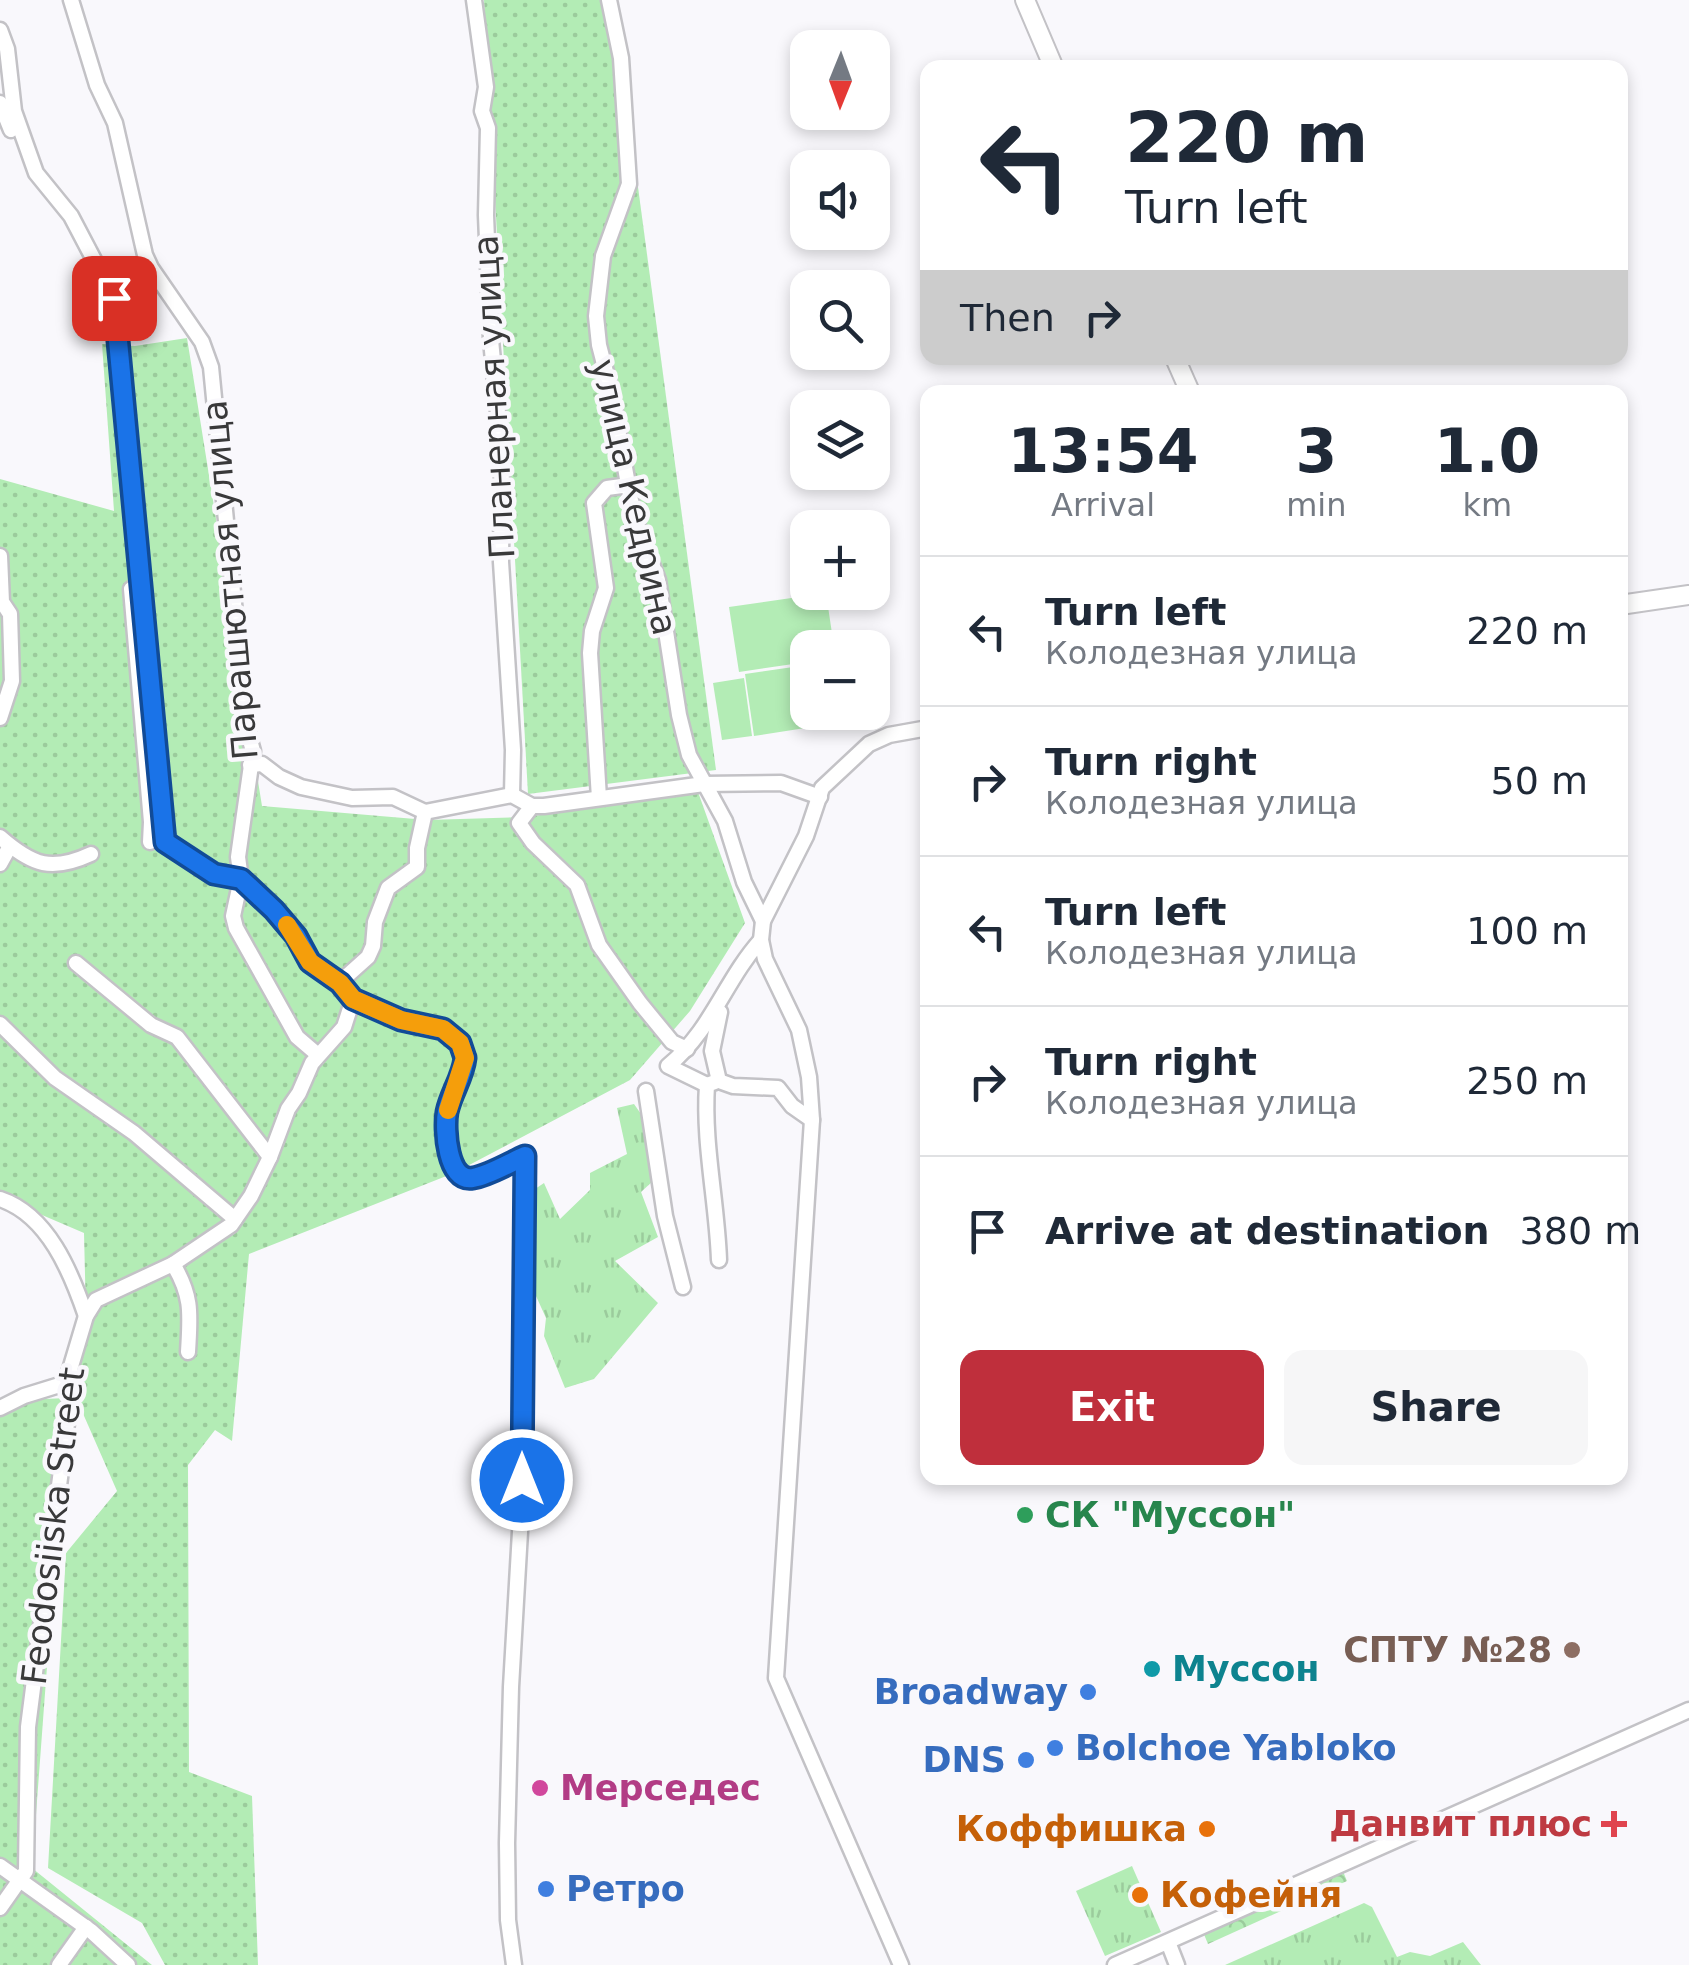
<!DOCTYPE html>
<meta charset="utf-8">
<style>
:root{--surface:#fff;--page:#f6f6f7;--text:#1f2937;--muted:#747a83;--line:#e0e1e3;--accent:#bf2f3c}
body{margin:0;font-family:"DejaVu Sans",sans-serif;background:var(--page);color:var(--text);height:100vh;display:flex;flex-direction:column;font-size:38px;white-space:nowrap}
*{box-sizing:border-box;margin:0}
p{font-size:32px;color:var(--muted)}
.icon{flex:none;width:55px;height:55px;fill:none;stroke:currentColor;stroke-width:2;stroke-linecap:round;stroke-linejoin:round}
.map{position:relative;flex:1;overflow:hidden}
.side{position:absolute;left:920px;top:385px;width:708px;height:1100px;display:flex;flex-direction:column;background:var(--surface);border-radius:20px;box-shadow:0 5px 15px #0003}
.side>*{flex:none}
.guide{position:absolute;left:920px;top:60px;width:708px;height:305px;border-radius:20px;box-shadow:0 5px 15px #0003;background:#fff;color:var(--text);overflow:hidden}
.needle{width:65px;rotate:181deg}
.controls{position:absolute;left:790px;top:30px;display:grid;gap:20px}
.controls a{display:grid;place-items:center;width:100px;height:100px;border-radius:20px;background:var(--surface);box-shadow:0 5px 15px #0003;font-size:50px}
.pin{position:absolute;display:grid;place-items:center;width:85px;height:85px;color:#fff;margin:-42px;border-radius:20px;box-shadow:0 5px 15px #0006}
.me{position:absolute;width:110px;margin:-55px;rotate:0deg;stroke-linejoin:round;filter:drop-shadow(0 0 8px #0008)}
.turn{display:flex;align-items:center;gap:35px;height:210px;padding:0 40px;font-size:45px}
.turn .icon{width:130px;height:130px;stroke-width:2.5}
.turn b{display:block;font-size:70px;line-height:85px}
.then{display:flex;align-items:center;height:95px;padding:0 40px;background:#0003;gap:20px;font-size:38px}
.eta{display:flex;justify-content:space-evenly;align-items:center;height:170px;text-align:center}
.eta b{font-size:60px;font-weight:800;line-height:70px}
.primary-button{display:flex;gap:20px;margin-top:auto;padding:20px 40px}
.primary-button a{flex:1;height:115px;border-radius:20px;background:var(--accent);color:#fff;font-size:40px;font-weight:800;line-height:115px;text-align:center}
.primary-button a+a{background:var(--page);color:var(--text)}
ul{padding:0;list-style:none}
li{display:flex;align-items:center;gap:30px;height:150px;padding:0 40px;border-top:2px solid var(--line)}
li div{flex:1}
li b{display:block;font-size:38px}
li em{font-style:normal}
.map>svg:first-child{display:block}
.grass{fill:#b3ecb5}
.forest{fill:url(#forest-crowns)}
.park{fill:url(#park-tufts)}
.garden{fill:url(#garden-dots)}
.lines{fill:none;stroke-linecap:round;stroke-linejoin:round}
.minor-casing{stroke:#c3c2c6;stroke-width:19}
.major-casing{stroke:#c3c2c6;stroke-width:22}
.minor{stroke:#fff;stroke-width:14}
.major{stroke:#fff;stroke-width:18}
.route-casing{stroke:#114b97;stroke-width:25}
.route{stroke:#1a73e8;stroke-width:18}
.slow{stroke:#f59e0b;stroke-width:18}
.leisure-dot{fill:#2e9e5b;stroke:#f9f8fc;stroke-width:4}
.education-dot{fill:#8d6e63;stroke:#f9f8fc;stroke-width:4}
.culture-dot{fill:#0f9aa8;stroke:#f9f8fc;stroke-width:4}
.shop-dot{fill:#3f7fe0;stroke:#f9f8fc;stroke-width:4}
.hotel-dot{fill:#d1479c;stroke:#f9f8fc;stroke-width:4}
.health-dot{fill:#e0444e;stroke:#f9f8fc;stroke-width:4}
.food-dot{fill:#e8710a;stroke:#f9f8fc;stroke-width:4}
.labels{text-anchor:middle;stroke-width:9;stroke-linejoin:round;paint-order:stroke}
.street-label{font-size:35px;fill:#39393a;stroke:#f9f8fc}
.leisure-label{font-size:35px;font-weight:bold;fill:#27864d;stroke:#f9f8fc;text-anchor:start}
.education-label{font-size:35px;font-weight:bold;fill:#785e54;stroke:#f9f8fc;text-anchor:end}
.culture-label{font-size:35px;font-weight:bold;fill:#0d838f;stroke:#f9f8fc;text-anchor:start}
.shop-label{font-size:35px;font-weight:bold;fill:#366cbe;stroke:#f9f8fc;text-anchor:end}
.hotel-label{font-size:35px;font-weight:bold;fill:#b23c85;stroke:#f9f8fc;text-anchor:start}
.health-label{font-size:35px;font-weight:bold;fill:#be3a42;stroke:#f9f8fc;text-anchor:end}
.food-label{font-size:35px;font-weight:bold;fill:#c56008;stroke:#f9f8fc;text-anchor:end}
</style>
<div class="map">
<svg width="1689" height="1965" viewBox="0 0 1689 1965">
<defs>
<pattern id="forest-crowns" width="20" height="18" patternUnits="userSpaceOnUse" patternTransform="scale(2.5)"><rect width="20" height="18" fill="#b3ecb5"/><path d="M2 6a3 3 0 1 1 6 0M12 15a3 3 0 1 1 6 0" fill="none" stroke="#9bcb9c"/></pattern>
<pattern id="park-tufts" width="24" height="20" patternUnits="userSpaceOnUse" patternTransform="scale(2.5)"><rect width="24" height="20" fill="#b3ecb5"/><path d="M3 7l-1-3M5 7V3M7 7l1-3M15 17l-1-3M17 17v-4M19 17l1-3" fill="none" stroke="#9bcb9c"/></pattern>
<pattern id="garden-dots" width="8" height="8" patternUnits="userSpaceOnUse" patternTransform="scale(2.5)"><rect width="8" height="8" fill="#b3ecb5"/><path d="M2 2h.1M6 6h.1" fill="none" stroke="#9bcb9c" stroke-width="1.8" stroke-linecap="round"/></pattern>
</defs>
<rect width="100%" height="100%" fill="#f9f8fc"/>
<g class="grass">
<path d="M826,593l8,54 -26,1 -1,14 -68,10 -10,-65z"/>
<path d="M807,665l1,47 41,1 1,8 -96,15 -9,-62z"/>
<path d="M744,678l8,58 -30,4 -9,-57z"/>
</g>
<path class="forest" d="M1342,1869l5,12 -139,63 -5,-12z"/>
<g class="park">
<path d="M634,1104l7,10 12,67 -12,11 17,45 -43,24 43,42 -64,76 -29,9 -21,-52 2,-18 -20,-44v-79l18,-12 16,36 30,-29v-17l37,-19 -10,-46z"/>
<path d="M1132,1866l29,66 -56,24 -29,-65z"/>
<path d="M1364,1903l8,4 25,50 13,-5 20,4 33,-14 18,23h-256z"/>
</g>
<g class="garden">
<path d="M484,0h129l103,770 -188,24z"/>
<path d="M187,338l75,468 165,14 99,-3 172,-25 47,131 -55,88 -60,69 -176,93 -205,81 -17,187 -17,-11 -27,35 1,307 63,24 6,169h-93l-23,-42 -94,-55 18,-315 51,-62 -47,-107 16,-68 -2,-83 -84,-36v-718l114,32 -12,-167 33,2z"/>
<path d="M67,1398l-35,470 120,97h-152v-559l21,-6z"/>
</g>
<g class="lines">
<g class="minor-casing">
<g id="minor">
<path d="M71,0l26,85 18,38 30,132 6,13 51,74 9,25 35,359 7,25 -15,106 3,22 -8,37 3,12 61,109 21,18"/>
<path d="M474,0l12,87 -4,24 6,17 -2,87 5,125 11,114 -1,108 12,188 -1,45"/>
<path d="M609,0l12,58 8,126 -26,72 -7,60 3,29 12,46 23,126 24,63 21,135 10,40 36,66 19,61 19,39"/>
<path d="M0,30l7,19 7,62 22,62 35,43 43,82 51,544 49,32 27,5 33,31 22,26 14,26 29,21 14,16 48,21 42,9 16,14 6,15c-2,19 -14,35 -18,54 -2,12 0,28 3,40 10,47 45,17 75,4l-2,324 -12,207 -4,156 1,77 6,45"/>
<path d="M0,103l11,27"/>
<path d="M0,556l2,46 8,12 2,67 -12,37"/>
<path d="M131,589l20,233 -1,20"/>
<path d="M250,765l12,-1 17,13 22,10 51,11 41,-1 32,15 87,-17 20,11h12l160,-22 77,-1 39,14"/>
<path d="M599,798l-9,-145 2,-22 14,-43 -12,-85 13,-15 22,-3"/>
<path d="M532,806l-13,17 14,20 44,42 22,60 41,58 32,39 15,7"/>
<path d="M0,837c33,29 52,35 91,17"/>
<path d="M0,864l10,-18"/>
<path d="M76,963l75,62 26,12 93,120"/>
<path d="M339,983l29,-26 5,-11 2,-24 13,-34 29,-21v-19l8,-36"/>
<path d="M720,1012l-8,39 7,30 14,5 45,2 14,18 20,14"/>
<path d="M0,1024l55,54 79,55 101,86"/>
<path d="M715,1082l-8,3c-4,58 10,117 12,175"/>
<path d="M707,1085l-39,-19c44,-36 57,-86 93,-126"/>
<path d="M646,1091l19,125 18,71"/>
<path d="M0,1199c48,16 71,73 86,117"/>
<path d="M173,1264c20,33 17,51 15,88"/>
<path d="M0,1408l24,-12 42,-13"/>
<path d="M0,1866l91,65 37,34"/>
<path d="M0,1908l26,-37 2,-144 42,-327 -4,-17 20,-67 10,-16 77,-36 58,-39 20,-29 19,-39 18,-48 11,-16 13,-30 32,-36 9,-28"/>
<path d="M1168,1942l9,23"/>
<path d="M59,1965l27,-38"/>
<path d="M901,1965l-125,-287 36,-558 -3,-43 -10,-47 -34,-71 -4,-19 2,-19 43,-85 16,-48 47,-44 20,-9 39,-7"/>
<path d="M1115,1965l574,-255"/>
</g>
</g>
<g class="major-casing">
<g id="major">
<path d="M1025,0l29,68"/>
<path d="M1175,358l15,34"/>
<path d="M1620,605l69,-10"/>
</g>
</g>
<use href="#minor" class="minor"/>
<use href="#major" class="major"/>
</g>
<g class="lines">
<g class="route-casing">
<path id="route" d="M114,298l51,544 49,32 27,5 33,31 22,26 14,26 30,21 13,16 48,21 42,9 17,14 5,15c-2,19 -14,35 -18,54 -3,16 0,71 26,66 17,-3 36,-15 52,-22l-3,324"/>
</g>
<use href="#route" class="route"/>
<path class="slow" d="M287,925l23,37 30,21 13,16 48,21 42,9 17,14 5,15 -17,52"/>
</g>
<circle class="leisure-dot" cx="1025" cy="1515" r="10"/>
<circle class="education-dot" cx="1572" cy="1650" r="10"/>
<circle class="culture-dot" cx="1152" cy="1669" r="10"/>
<g class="shop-dot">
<circle cx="1088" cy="1692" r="10"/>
<circle cx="1055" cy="1748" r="10"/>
<circle cx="1026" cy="1760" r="10"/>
<circle cx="546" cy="1889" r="10"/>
</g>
<circle class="hotel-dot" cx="540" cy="1788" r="10"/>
<path class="health-dot" d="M1609 1809h10v10h10v10h-10v10h-10v-10h-10v-10h10z"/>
<g class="food-dot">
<circle cx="1207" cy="1829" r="10"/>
<circle cx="1140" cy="1895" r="10"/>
</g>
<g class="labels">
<g class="street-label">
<text transform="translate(494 397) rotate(-93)" y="12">Планерная улица</text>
<text transform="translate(634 497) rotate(77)" y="12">улица Кедрина</text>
<text transform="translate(230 580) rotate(-95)" y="12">Парашютная улица</text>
<text transform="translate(53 1526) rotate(-83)" y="12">Feodosiiska Street</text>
</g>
<g class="leisure-label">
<text x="1045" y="1527">СК "Муссон"</text>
</g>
<g class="education-label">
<text x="1552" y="1662">СПТУ №28</text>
</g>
<g class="culture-label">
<text x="1172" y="1681">Муссон</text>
</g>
<g class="shop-label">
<text x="1068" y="1704">Broadway</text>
<text x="1075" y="1760" text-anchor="start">Bolchoe Yabloko</text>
<text x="1006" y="1772">DNS</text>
<text x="566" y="1901" text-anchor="start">Ретро</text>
</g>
<g class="hotel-label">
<text x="560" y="1800">Мерседес</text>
</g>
<g class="health-label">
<text x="1592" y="1836">Данвит плюс</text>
</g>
<g class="food-label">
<text x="1187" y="1841">Коффишка</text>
<text x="1160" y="1907" text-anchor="start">Кофейня</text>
</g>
</g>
</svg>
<div class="controls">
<a><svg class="needle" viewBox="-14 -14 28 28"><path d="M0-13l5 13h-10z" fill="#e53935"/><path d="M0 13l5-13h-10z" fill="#747a83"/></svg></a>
<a><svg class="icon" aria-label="sound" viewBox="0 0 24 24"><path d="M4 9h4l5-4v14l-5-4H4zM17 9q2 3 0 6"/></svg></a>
<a><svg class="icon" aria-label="search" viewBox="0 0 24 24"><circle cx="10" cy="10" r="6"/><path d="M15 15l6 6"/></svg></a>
<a><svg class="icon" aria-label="layers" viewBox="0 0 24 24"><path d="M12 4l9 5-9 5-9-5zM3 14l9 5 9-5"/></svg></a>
<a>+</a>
<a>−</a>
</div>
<div class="pin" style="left:114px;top:298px;background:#d93025"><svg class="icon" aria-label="arrive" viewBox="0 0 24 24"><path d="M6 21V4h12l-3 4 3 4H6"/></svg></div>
<svg class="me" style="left:522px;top:1480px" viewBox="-20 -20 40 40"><circle r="17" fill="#1a73e8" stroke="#fff" stroke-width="3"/><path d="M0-11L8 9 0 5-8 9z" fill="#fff"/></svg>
<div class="guide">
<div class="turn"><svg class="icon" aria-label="left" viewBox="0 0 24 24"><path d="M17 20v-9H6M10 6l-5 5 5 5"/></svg><div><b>220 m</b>Turn left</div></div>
<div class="then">Then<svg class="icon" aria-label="right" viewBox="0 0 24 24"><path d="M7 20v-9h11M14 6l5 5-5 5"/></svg></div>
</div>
<section class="side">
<div class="eta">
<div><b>13:54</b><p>Arrival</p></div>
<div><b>3</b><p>min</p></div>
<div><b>1.0</b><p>km</p></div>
</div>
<ul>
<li><svg class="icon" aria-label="left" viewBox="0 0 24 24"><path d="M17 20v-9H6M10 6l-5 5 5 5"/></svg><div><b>Turn left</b><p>Колодезная улица</p></div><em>220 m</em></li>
<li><svg class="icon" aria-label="right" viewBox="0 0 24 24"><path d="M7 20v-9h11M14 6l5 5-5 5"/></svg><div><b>Turn right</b><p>Колодезная улица</p></div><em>50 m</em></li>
<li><svg class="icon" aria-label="left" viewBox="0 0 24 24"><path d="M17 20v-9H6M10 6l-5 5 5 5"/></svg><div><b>Turn left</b><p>Колодезная улица</p></div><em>100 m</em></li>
<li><svg class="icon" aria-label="right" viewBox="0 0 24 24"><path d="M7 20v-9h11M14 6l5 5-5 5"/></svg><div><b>Turn right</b><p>Колодезная улица</p></div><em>250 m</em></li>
<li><svg class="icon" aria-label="arrive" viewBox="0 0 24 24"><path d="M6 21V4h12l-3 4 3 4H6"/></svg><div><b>Arrive at destination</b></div><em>380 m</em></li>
</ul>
<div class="primary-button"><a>Exit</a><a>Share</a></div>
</section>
</div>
